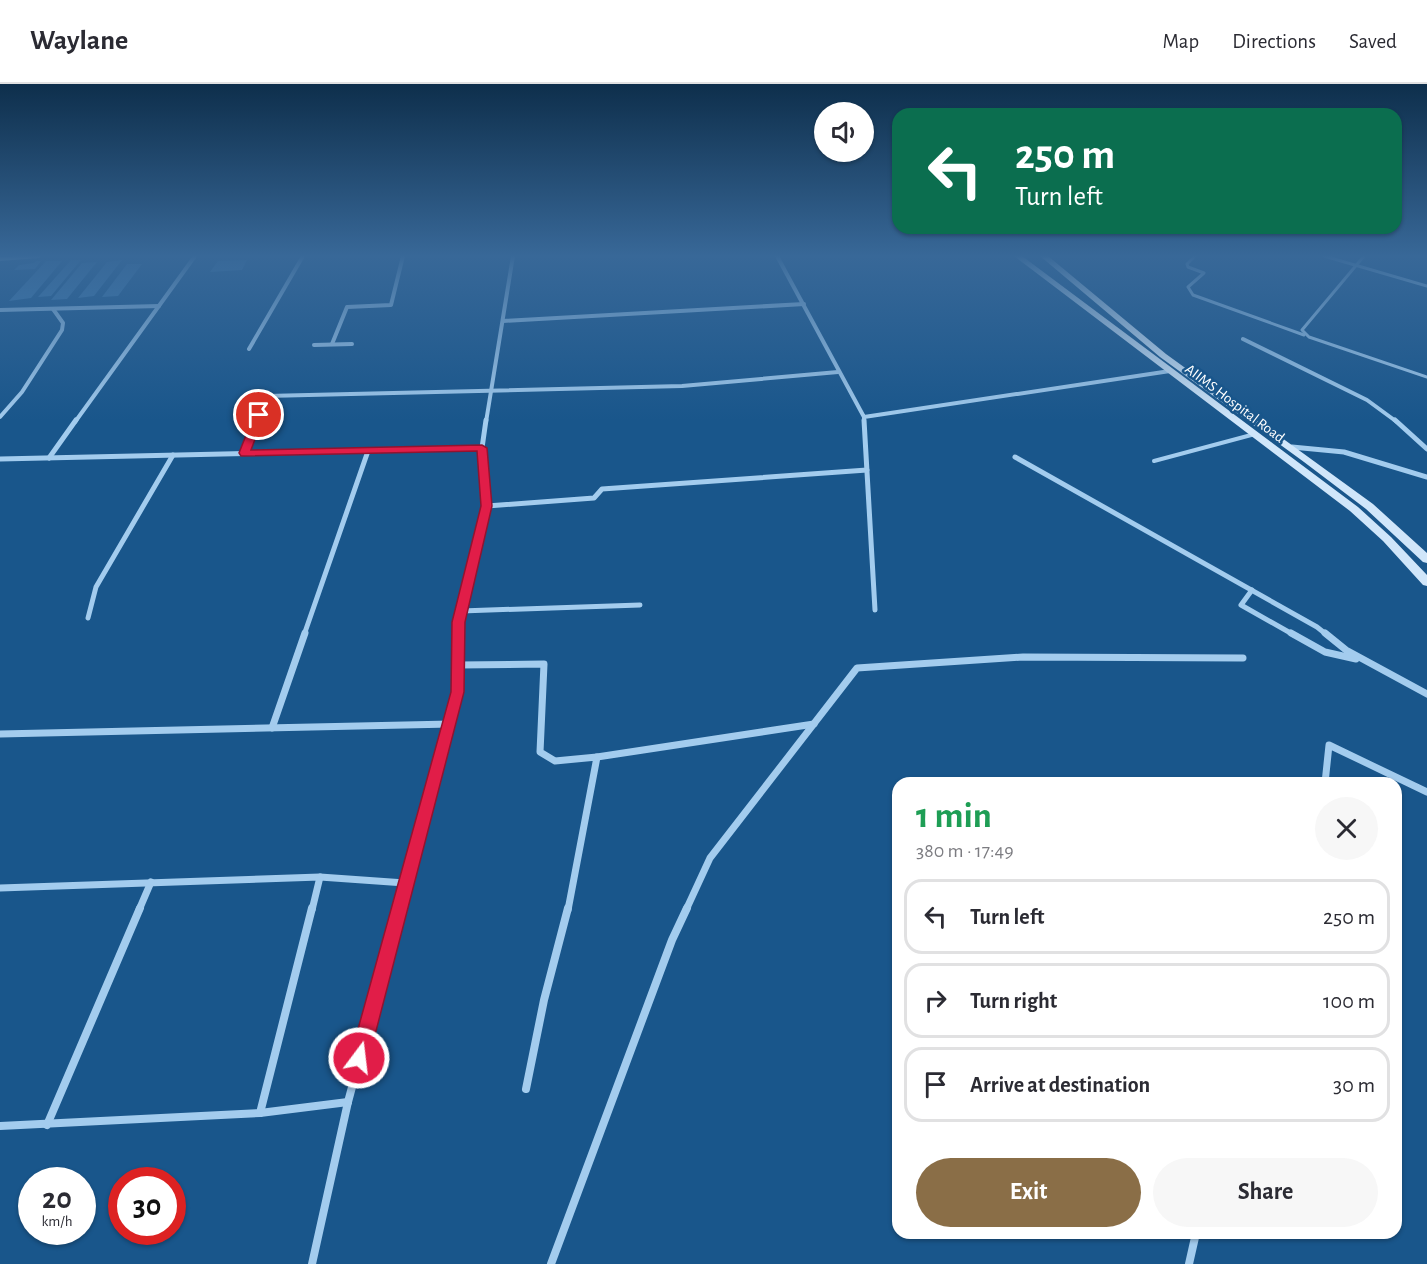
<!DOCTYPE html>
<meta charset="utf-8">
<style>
:root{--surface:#fff;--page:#f7f7f7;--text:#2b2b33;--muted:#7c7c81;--line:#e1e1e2;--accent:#8a6e47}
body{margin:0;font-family:"Alegreya Sans",sans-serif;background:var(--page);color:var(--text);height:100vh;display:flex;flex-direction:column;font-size:22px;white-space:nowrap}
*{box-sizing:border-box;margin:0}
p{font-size:20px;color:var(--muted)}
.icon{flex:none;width:33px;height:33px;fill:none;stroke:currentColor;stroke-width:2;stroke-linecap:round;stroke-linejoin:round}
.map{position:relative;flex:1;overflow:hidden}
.details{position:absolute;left:892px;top:693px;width:510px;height:462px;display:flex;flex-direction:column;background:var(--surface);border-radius:18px;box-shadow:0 2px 4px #0004}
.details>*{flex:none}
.hud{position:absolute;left:892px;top:24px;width:510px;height:126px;border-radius:18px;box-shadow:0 2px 4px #0004;background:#0b6e4f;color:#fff;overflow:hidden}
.controls{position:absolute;left:814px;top:18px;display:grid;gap:12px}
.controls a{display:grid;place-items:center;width:60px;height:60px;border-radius:50%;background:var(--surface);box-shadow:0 2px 4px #0004;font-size:30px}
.speed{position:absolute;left:18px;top:1083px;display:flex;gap:12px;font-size:30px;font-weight:700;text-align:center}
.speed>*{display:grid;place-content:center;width:78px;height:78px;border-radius:50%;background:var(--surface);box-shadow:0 2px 4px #0004;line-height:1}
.speed small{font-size:15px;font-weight:400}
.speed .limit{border:9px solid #d22;background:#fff;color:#111}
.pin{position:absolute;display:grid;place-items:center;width:51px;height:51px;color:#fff;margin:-26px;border:3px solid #fff;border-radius:50%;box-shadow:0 2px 6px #0007}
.me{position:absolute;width:66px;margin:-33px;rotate:15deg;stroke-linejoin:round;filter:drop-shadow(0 0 4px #0008)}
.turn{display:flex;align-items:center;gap:21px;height:126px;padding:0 24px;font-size:27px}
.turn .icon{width:78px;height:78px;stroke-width:2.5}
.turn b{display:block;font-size:42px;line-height:51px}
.round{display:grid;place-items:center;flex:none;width:63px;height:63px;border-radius:32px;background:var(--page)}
.headline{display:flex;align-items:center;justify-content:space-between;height:102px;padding:0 24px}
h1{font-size:36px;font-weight:700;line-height:45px;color:#1e9e55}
.primary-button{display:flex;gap:12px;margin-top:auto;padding:12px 24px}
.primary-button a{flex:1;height:69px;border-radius:36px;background:var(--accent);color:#fff;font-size:24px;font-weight:700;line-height:69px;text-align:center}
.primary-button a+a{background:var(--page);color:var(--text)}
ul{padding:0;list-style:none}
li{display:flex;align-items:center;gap:18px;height:75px;margin:0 12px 9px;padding:0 12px;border:3px solid var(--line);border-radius:18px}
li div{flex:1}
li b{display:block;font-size:22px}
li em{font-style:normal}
header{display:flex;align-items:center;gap:36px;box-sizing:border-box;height:84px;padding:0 30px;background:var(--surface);border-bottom:2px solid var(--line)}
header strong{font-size:28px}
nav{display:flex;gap:33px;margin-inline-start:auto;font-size:21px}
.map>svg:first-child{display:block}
.building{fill:#417fb4}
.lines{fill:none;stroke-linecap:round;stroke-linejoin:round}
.lane-far1{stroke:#a3ccee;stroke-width:3}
.lane{stroke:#a3ccee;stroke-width:4}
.street-far3{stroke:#a3ccee;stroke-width:4}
.street-far2{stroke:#a3ccee;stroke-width:5}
.street-far1{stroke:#a3ccee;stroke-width:7}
.street{stroke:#a3ccee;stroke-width:8}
.secondary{fill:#d0e6fa;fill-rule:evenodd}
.route{fill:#e11d48;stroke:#92132f;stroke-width:1.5}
.labels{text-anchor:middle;stroke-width:5;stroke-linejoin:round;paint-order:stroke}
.far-street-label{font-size:15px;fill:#fff;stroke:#19568b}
</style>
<header>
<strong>Waylane</strong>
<nav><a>Map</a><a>Directions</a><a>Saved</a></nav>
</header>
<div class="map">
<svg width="1427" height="1180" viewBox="0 0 1427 1180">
<rect width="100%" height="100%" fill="#19568b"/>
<g class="building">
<path d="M71,176h10l-30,36 -13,1z"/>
<path d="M122,176l-28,36 -16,2 29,-36z"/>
<path d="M247,176l-5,10 -32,2 8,-11z"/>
<path d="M36,177h5l-6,8 -21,1 5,-5 15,-2z"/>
<path d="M46,177h16l-31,37 -22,3z"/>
<path d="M97,178l-30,37 -16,1 31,-37z"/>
<path d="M127,180h15l-24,32 -16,1z"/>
</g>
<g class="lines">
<g class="lane-far1">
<path d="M1195,172l-8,8 1,3 16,6 -16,14 5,8 111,40"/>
<path d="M1324,172l103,30"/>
<path d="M1364,172l-62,74 7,7 118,40"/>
</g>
<path class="lane" d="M1154,377l101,-27"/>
<g class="street-far3">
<path d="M777,172l87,161 306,-46"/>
<path d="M0,226l159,-4"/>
<path d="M503,237l301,-17"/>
<path d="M1243,255l124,61 30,22"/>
<path d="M332,260l15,-37 44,-2 12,-49"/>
<path d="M314,261l38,-1"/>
<path d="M249,265l54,-93"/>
<path d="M0,333l22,-25 40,-62 1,-7 -10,-14"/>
<path d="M864,333v5"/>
<path d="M75,338l120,-166"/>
<path d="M257,338l9,-26 416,-10 156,-14"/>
<path d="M486,338l27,-166"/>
</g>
<g class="street-far2">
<path d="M864,336l11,190"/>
<path d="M1395,336l32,29"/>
<path d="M1292,363l52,5 83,25"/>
<path d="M245,369l12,-33"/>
<path d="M1015,373l302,170 10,8"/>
<path d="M49,374l27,-38"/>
<path d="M0,375l482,-11"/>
<path d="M487,422l107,-8 8,-9 265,-19"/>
<path d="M1252,506l-11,15 53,30"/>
<path d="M461,527l179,-6"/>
<path d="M88,534l8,-31 77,-132"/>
<path d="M304,551l64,-184"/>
<path d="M459,551v-13l28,-116 -5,-58 4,-28"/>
</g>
<g class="street-far1">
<path d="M1291,549l34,19 31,7"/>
<path d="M1325,549l21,17 81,44"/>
<path d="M458,581l86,-1 -4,88 15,9 42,-4 -29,153"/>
<path d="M272,644l33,-95"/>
<path d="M0,650l451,-10"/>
<path d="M597,673l217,-33"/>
<path d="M1325,699l4,-38 98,47"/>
<path d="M0,804l320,-11 85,6"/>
<path d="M139,826l12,-28"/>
<path d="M312,826l8,-33"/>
<path d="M400,826l58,-218 1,-59"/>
<path d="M686,826l24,-52 147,-190 166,-11 220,1"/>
</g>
<g class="street">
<path d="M526,1005l18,-89 24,-92"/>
<path d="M260,1029l52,-205"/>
<path d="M47,1041l93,-217"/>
<path d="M0,1042l260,-13 88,-11"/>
<path d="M312,1180l36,-162 52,-194"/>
<path d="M551,1180l121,-324 15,-32"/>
<path d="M1189,1180l7,-31"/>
</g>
<g class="secondary">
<path d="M42,172l-3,2 -39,3v-4z"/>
<path d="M1014,172h8l336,251 33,30 36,38v11l-4,-1 -40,-44 -33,-30z"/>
<path d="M1040,172h8l118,98 207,150 54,49v10l-4,-1 -57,-53 -62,-47 -144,-105z"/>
</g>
</g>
<linearGradient id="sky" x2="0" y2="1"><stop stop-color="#0e2f4c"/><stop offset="0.51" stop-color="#386898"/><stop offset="1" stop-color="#386898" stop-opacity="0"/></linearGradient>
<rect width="1427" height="337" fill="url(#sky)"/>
<path class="route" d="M259,328l5,3 -13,35 231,-5 5,3 5,58 -27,116 -1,70 -95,366 -3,7 -7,2 -7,-2 -2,-7 101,-366 1,-70 29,-116 -4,-55 -236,5 -2,-3 15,-38z"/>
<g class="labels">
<g class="far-street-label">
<text transform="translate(1235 319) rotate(37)" y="5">AIIMS Hospital Road</text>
</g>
</g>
</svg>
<div class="controls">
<a><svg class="icon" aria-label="sound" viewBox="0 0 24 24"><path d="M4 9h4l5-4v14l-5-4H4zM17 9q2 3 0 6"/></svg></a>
</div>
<div class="speed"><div>20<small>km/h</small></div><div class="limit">30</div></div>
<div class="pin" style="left:259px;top:331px;background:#d93025"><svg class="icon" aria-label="arrive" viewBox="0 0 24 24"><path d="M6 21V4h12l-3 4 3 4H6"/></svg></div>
<svg class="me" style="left:359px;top:974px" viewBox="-20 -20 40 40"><circle r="17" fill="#e11d48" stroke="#fff" stroke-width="3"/><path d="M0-11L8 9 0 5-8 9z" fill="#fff"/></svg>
<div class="hud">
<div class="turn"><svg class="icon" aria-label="left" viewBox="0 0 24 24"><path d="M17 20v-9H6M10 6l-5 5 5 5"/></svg><div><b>250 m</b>Turn left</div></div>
</div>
<section class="details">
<div class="headline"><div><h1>1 min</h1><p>380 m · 17:49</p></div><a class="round"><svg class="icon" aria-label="close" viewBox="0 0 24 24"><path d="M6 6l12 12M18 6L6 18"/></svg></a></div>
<ul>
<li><svg class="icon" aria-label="left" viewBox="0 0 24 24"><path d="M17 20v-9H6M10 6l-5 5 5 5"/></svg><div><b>Turn left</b></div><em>250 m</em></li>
<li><svg class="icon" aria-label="right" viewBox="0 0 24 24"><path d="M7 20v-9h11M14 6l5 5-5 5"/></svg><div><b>Turn right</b></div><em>100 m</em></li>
<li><svg class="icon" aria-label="arrive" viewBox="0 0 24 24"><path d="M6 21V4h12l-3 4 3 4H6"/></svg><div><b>Arrive at destination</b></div><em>30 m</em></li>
</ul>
<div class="primary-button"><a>Exit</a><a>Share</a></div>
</section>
</div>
